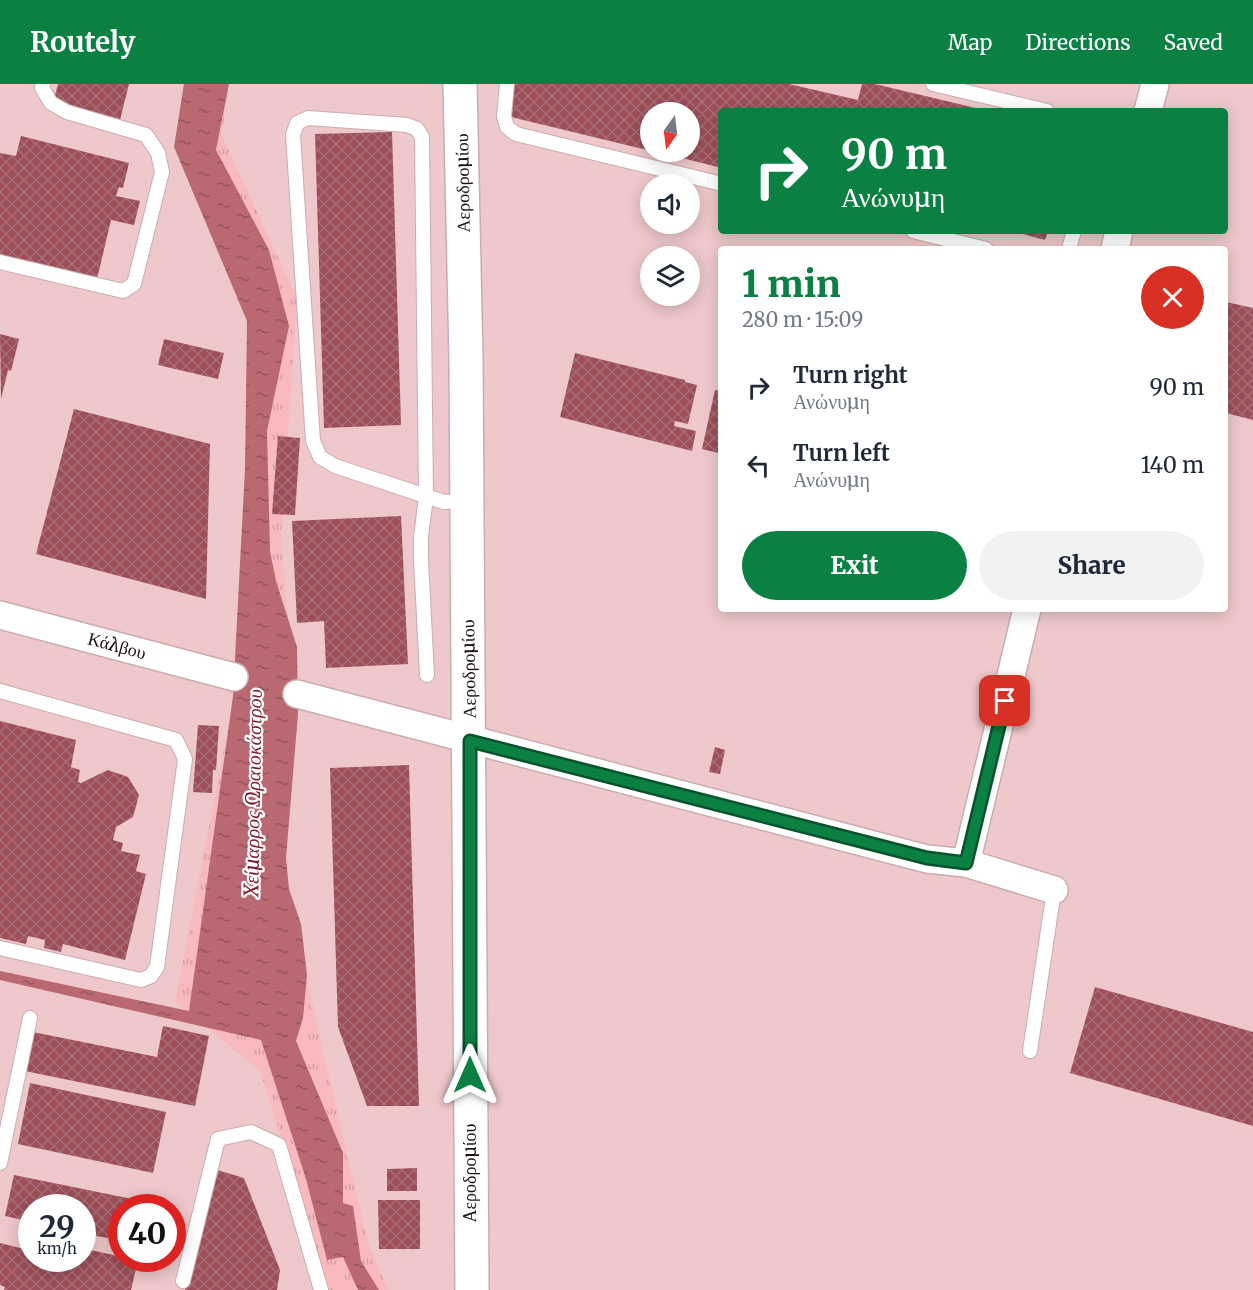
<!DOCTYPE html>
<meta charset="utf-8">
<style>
:root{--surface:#fff;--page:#f2f2f3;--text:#1f2937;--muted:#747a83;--accent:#0b8043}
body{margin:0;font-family:Merriweather,serif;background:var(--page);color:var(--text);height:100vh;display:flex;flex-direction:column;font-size:22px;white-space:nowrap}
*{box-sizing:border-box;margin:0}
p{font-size:20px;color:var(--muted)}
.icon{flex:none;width:33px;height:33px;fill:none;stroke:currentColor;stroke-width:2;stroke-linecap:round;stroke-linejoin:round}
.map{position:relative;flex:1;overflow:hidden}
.drawer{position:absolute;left:718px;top:162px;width:510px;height:366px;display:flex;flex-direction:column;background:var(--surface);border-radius:6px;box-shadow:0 3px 15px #0003}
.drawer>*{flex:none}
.guide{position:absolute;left:718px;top:24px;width:510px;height:126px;border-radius:6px;box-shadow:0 3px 15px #0003;background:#0b8043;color:#fff;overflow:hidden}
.needle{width:39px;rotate:194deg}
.buttons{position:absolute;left:640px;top:18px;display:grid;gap:12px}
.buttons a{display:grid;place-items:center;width:60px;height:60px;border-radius:50%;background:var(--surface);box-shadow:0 3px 15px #0003;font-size:30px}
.speed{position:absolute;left:18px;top:1110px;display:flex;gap:12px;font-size:30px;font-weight:700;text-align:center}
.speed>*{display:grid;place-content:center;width:78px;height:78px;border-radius:50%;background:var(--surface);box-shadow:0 3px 15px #0003;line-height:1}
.speed small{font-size:15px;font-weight:400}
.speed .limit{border:9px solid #d22;background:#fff;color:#111}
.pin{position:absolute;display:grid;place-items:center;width:51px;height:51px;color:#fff;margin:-26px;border-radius:12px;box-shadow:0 3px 9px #0006}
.me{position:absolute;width:66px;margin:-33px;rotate:0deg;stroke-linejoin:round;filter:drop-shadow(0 0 4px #0008)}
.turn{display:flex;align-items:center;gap:21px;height:126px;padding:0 24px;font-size:27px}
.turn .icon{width:78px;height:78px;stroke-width:2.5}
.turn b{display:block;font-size:42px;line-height:51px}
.round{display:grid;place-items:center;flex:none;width:63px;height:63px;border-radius:32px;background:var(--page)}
.headline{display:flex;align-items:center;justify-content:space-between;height:102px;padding:0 24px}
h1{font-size:36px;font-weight:800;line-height:45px;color:var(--accent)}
.primary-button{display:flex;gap:12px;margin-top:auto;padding:12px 24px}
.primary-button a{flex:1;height:69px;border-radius:36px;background:var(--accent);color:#fff;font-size:24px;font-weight:800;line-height:69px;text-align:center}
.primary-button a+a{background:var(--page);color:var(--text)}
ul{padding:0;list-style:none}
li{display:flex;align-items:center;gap:18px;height:78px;padding:0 24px}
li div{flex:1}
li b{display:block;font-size:22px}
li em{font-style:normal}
header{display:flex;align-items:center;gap:36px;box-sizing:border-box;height:84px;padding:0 30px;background:var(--accent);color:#fff}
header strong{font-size:28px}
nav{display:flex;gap:33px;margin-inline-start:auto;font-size:21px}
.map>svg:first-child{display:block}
.built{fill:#eec8ca;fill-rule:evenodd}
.grass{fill:url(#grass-tufts)}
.water{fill:url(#water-ripples)}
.building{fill:url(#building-cross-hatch)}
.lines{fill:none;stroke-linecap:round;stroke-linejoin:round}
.lane-casing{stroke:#caadaf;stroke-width:16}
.street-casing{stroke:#caadaf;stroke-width:30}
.secondary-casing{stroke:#caadaf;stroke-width:36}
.lane{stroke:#fff;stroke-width:14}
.street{stroke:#fff;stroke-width:27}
.secondary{stroke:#fff;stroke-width:33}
.route-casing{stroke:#07532c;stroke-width:15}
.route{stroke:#0b8043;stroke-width:10}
.labels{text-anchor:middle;stroke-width:4.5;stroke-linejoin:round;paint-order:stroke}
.street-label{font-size:18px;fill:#1c1212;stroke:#fff}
.water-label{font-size:20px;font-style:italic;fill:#821c32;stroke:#fff}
</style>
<header>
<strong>Routely</strong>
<nav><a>Map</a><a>Directions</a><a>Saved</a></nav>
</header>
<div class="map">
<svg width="1253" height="1206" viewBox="0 0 1253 1206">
<defs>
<pattern id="grass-tufts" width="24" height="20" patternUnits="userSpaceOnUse" patternTransform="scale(1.5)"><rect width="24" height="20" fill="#f8babe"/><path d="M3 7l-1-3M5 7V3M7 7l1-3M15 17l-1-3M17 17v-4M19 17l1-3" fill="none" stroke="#d49fa2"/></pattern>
<pattern id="water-ripples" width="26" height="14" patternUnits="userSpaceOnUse" patternTransform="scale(1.5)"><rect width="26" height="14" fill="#ba6871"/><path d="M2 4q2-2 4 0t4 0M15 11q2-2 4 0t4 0" fill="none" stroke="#96545b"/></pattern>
<pattern id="building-cross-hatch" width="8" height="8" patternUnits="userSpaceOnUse" patternTransform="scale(1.5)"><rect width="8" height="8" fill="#9d4e58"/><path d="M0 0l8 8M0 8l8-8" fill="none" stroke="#a66e75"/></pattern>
</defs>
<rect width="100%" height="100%" fill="#f5d7d9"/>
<path class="built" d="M0,0h1253v1206h-1253zM722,27h504v120h-504zM651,28h39v40h-39zM651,100h39v40h-39zM722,165h504v360h-504zM651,172h39v40h-39zM32,1124h50v50h-50zM122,1124h50v50h-50z"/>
<path class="grass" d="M228,0l-6,52 75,162 -16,242 14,159 -18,155 91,389 20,47h-59l-69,-219 -85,-70 61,-313 15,-372 -72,-191z"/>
<path class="water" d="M184,0h45l-13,66 53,100 20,76 -22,105 3,120 6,30 21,66 1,67 -12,144 3,31 12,35 6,51 -4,43 -7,23 47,112v50l10,3 8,55 18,29h-21l-15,-33 -16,3 -21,-81 -45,-139 -261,-60v-9l189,40 44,-315 12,-227 2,-148 -73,-174z"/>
<g class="building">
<path d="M58,0h71l-9,36 -67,-17z"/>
<path d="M514,0h275l69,16 4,-16h13l109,26 -262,1v57l-64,-16h32v-40h-39v39l-144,-35z"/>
<path d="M392,48l9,293 -77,3 -9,-294z"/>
<path d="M21,52l108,27 -6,25 -4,-1 -3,9 24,5 -6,24 -23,-5 -14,59 -97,-24v-102l16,3z"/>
<path d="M1011,147h37l-3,9z"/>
<path d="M1226,218l27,6v112l-27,-7z"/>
<path d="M0,250l19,5 -8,32 -3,-1 -7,29z"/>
<path d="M164,255l60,14 -6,26 -60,-14z"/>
<path d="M575,269l110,27v2l12,3 -9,39 -13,-3 -1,5 22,5 -4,20 -132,-34z"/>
<path d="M715,306l7,1v63l-20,-5z"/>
<path d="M74,325l136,35 -4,155 -170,-45z"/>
<path d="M278,352l22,2 -5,77 -23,-1z"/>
<path d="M401,432l7,148 -82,4 -2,-47 -27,2 -5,-102z"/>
<path d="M0,637l76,19 -5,27 9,3 -2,12 3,1 27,-13 20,7 11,18 -6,22 -17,10 -3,13 10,3 -2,8 19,4 -4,16 10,3 -21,86 -62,-16 -2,8 -17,-4 1,-8 -17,-4 -2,8 -26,-6z"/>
<path d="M198,641l21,1 -3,44h-3l-1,23 -19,-1z"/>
<path d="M715,663l10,3 -5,24 -11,-2z"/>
<path d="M409,681l10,341h-52l-29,-79 -8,-259z"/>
<path d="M1095,903l158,45v94l-183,-53z"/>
<path d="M163,942l46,10 -14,70 -170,-35 8,-39 124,25z"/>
<path d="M30,999l136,29 -13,61 -135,-29z"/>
<path d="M417,1084v23h-30v-22z"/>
<path d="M214,1085l30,9 36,92 -3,20h-92z"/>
<path d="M14,1091l133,27 -2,6h-23v33l-40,-8v-25h-50v14l-27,-6z"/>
<path d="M378,1116h42v49h-41z"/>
<path d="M0,1159l32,8v7h33l10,3 1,-3h6v-10l40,9v1l11,2 -1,3 5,1 -6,26h-127l1,-3 -5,-2z"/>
</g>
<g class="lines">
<g class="lane-casing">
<g id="lane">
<path d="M507,0l-3,32 3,11 9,7 206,50"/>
<path d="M933,0l114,27"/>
<path d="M913,147l73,18"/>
<path d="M1069,165l5,-18"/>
<path d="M0,178l123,29 11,-7 28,-112 -4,-19 -12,-18 -79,-23 -16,-9 -9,-15 1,-4"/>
<path d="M427,591l-6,-115v-23l5,-40 -4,-360 -5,-8 -10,-4 -99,-7 -11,5 -4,12 20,306 7,16 15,9 109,36 22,-1"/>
<path d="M0,607l176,49 9,19 -28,208 -6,9 -10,4 -141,-32"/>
<path d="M1030,967l24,-161"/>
<path d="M0,1079l30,-145"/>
<path d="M183,1197l35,-142 33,-7 28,13 42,145"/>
</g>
</g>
<g class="street-casing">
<g id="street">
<path d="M1148,27l7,-27"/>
<path d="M1115,165l4,-18"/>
<path d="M0,531l234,62"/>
<path d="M297,610l630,165 39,4 61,-254"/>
<path d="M966,779l88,27"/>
</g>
</g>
<g class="secondary-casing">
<path id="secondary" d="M460,0l6,276 6,930"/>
</g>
<use href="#lane" class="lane"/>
<use href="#street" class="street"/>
<use href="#secondary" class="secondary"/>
</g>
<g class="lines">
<g class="route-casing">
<path id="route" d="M470,991v-334l457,117 39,5 39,-162"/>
</g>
<use href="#route" class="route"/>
</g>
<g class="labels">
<g class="street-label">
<text transform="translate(463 99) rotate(-91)" y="6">Αεροδρομίου</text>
<text transform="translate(117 562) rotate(15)" y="6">Κάλβου</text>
<text transform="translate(469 585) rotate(-91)" y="6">Αεροδρομίου</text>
<text transform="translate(470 1089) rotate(-90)" y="6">Αεροδρομίου</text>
</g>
<g class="water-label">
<text transform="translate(253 709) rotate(-89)" y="7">Χείμαρρος Ωραιοκάστρου</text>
</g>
</g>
</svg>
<div class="buttons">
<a><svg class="needle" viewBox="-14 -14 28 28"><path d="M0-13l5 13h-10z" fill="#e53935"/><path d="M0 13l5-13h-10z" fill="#747a83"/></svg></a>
<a><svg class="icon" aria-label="sound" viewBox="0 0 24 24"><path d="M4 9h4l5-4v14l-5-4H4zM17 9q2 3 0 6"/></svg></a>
<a><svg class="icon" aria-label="layers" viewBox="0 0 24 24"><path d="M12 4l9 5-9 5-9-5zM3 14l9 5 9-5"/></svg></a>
</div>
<div class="speed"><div>29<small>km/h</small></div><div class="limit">40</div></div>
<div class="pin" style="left:1005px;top:617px;background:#d93025"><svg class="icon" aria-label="arrive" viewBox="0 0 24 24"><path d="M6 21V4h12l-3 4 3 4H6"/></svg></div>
<svg class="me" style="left:470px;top:991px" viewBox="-20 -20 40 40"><path d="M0-17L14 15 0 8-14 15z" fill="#0b8043" stroke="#fff" stroke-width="4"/></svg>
<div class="guide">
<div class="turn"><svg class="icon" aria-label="right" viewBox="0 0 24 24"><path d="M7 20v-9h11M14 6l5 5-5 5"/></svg><div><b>90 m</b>Ανώνυμη</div></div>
</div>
<section class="drawer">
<div class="headline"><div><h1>1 min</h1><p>280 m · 15:09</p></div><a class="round" style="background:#d93025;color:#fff"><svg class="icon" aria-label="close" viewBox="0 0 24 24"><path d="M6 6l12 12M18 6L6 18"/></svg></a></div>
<ul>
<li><svg class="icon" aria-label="right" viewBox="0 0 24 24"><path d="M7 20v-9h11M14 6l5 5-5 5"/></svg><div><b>Turn right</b><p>Ανώνυμη</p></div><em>90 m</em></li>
<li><svg class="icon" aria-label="left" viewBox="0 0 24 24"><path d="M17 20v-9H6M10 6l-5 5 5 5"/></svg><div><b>Turn left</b><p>Ανώνυμη</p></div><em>140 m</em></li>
</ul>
<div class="primary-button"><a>Exit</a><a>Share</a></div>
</section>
</div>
